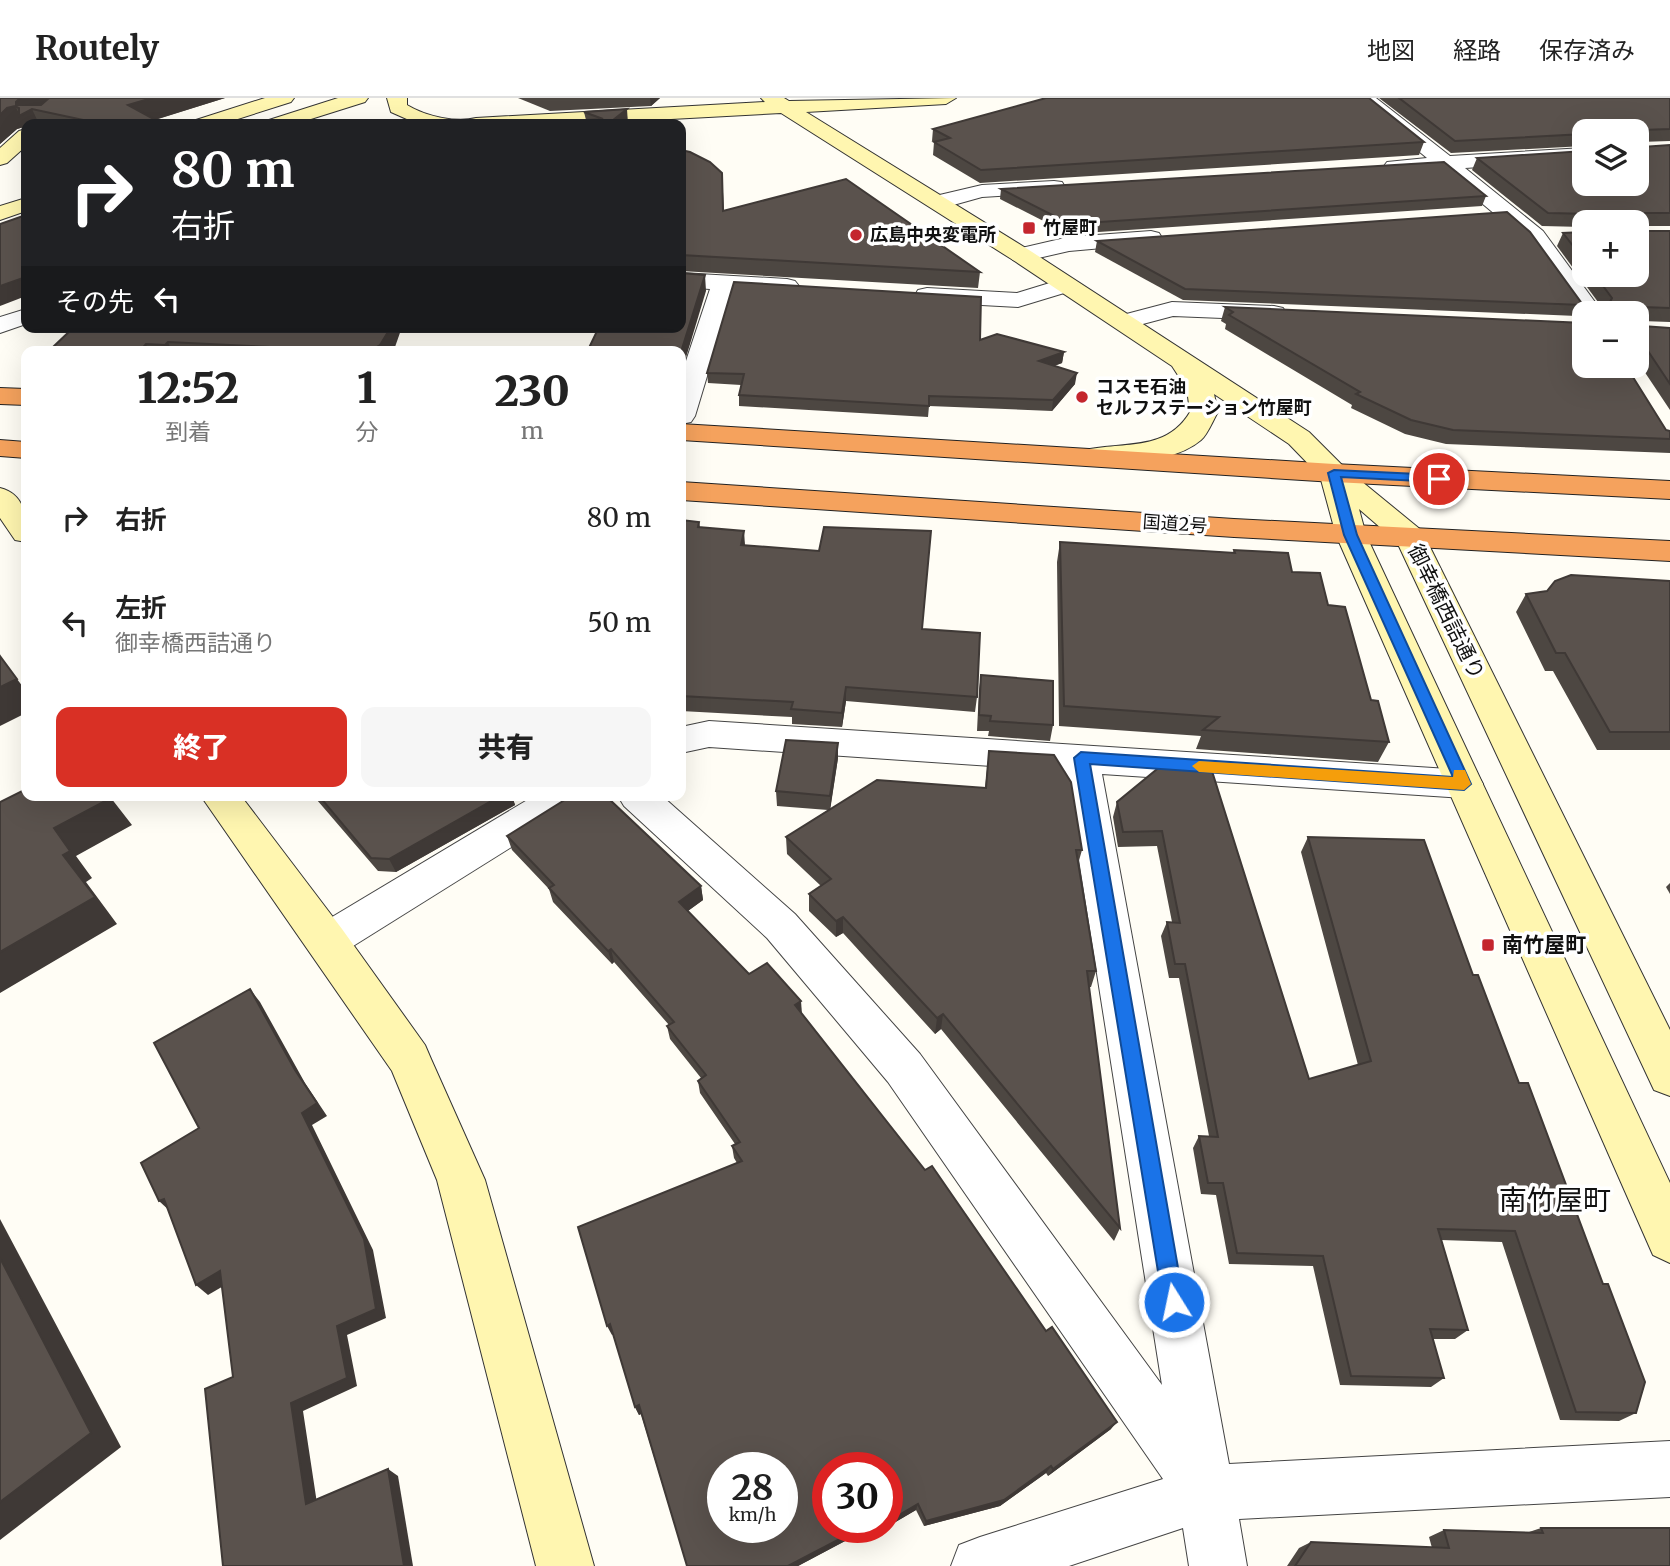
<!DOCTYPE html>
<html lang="ja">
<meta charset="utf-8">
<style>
:root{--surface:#fff;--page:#f6f6f6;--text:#222;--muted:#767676;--line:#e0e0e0;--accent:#d93025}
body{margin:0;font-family:Merriweather,"Noto Sans JP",serif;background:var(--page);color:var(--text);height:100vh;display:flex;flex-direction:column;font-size:26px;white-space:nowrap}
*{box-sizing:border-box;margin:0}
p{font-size:23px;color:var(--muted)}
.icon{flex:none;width:38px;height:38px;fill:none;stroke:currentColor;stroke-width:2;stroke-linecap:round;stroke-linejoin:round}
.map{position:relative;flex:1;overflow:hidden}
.drawer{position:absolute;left:21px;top:248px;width:665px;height:455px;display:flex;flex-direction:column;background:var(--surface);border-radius:14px;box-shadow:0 7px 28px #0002}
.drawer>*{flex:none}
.hud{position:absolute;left:21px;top:21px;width:665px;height:214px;border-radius:14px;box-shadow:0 7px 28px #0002;background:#202124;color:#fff;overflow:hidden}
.buttons{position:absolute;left:1572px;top:21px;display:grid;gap:14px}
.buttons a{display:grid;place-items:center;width:77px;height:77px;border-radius:14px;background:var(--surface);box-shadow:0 7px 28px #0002;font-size:35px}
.speed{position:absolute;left:707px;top:1354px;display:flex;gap:14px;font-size:35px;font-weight:700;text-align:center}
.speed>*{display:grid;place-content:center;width:91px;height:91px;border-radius:50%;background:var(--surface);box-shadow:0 7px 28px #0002;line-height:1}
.speed small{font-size:18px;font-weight:400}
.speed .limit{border:10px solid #d22;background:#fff;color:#111}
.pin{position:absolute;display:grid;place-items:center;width:60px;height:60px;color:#fff;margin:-30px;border:4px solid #fff;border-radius:50%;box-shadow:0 2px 7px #0007}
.me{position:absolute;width:77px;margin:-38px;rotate:350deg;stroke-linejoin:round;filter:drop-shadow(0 0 5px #0008)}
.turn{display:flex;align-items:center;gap:24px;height:147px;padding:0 35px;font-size:32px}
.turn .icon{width:91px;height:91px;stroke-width:2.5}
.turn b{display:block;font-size:49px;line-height:60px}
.then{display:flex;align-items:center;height:66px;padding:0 35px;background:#0003;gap:14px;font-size:26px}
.eta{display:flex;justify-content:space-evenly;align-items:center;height:119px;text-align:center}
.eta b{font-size:42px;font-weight:800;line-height:49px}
.button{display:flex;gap:14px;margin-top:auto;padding:14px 35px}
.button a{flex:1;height:80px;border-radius:14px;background:var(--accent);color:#fff;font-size:28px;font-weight:800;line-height:80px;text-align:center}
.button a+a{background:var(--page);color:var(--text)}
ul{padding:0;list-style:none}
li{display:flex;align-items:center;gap:21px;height:105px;padding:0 35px}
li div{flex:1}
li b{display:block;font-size:26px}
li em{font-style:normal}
header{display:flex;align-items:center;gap:42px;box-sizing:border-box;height:98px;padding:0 35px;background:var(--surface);border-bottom:2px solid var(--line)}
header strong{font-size:33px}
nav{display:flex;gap:38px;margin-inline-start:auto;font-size:24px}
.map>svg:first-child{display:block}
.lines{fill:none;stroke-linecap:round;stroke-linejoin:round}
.street-casing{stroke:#444;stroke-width:2}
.secondary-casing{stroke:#333;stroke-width:2}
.highway-casing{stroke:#222;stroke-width:2}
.street{fill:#fff;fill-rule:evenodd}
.secondary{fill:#fff6b0;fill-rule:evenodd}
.highway{fill:#f5a25d;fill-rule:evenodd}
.wall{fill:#4d4742}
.shaded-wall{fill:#3f3936}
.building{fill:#5a524d;stroke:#3f3936;stroke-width:2;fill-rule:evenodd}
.route{fill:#1a73e8;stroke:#114b97;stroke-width:2}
.slow{fill:#f59e0b}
.poi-dot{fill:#c4262e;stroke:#fff;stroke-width:2.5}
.labels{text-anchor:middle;stroke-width:7;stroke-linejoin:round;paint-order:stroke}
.far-poi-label{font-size:18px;font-weight:bold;fill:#111;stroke:#fff;text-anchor:start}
.far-street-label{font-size:18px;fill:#111;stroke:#fff}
.street-label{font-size:21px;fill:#111;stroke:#fff}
.poi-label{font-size:21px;font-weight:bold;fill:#111;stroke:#fff;text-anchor:start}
.near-neighbourhood-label{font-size:28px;fill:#111;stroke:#fff}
</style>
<header>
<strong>Routely</strong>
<nav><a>地図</a><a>経路</a><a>保存済み</a></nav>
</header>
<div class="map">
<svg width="1670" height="1468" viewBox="0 0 1670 1468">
<rect width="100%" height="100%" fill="#fffdf5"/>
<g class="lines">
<g class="street-casing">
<g id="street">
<path d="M1354,0h22l74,58 134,-8v12l-119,8 78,63 60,82h-19l-2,5 -55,-77 -86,-72 -54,1 -3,-4 3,-4 40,-4z"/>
<path d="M1054,83l8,1 3,5 -3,5 -80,5 -43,12 -8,-2 -3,-5 3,-5 51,-12z"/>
<path d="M1151,133l8,2 3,5 -3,5 -90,8 -48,11 -8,-2 -4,-5 4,-5 56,-13z"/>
<path d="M681,175l106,6 8,2 4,5 -4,5 -8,2 -54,-3 -38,126 -4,6 -10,2v-48l29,-87 -29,-2z"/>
<path d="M1066,180l8,2 4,5 -4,5 -56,17 -91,-5 -9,-2 -3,-5 3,-5 9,-2 90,5z"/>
<path d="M1172,204l102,4 9,2 3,5 -3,5 -9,2 -101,-4 -49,13 -9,-2 -3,-5 3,-5z"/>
<path d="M26,211v15l-26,9v-16z"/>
<path d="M709,623l755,49 13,4 6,10 -6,10 -13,4 -362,-24 127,690 441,-23v56l-431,22 8,47h-58l-6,-38 -114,38h-118l8,-21 21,-8 183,-58 -275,-397 -121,-144 -143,-132 -6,-10h44l133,118 125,140 242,331 -97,-614 -356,-24 -28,6v-26z"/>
<path d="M534,698h49l-6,10 -235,147 -15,5 -15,-5 -6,-12 6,-12z"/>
</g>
</g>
<g class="secondary-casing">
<g id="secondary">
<path d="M265,0h29l-3,4 -69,22h-29l3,-4z"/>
<path d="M338,0h30l-3,4 -70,22h-29l3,-4z"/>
<path d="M387,0h20v7c20,12 50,18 69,13l289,-16 -4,-4h23l5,3 167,-3 -10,6 -140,8 223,138 280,182 35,35 77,63 4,7 245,493v66l-16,-6 -257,-548 -38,-33 7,26 304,648v80l-17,-8 -317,-720 -16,-59 -31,-32 -75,-50 4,18c-5,8 -10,22 -17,28 -28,24 -77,21 -111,26l-10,-3 -4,-6 4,-6c41,-10 86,2 110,-39l-3,-23 -15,-23 -159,-106 -232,-147 -203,11h-160l-27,-12z"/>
<path d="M26,31v17l-19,17 -7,2v-17l19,-17z"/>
<path d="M26,100v13l-26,9v-14z"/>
<path d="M0,390c27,7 26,31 26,54l-11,-2 -15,-22z"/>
<path d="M201,698h40l101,133 83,116 6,14 54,121 109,386h-58l-99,-386 -45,-109z"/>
</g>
</g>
<g class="highway-casing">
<g id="highway">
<path d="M0,290l26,1v16l-26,-1z"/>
<path d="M681,326l653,40 336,17v18l-336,-17 -653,-42z"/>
<path d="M0,342l26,2v16l-26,-2z"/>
<path d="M681,384l553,37 436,22v20l-436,-24 -553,-37z"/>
</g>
</g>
<use href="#street" class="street"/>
<use href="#secondary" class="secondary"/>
<use href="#highway" class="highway"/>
</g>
<g class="wall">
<path d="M0,0h225l-70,22 8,4h-137v7l-2,-4 -7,2 -17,15z"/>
<path d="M518,0h142l-9,8 -101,5z"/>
<path d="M1379,0h291v43l-31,1v3l3,2 28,-2v81h-29v5h29v91l-28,-1v5l28,2v82l-32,-48h-2v-49h-49l6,-11h5l-41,-56 6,-13 21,-1v43h52v-53h-52v5l-42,-1 -70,-56 5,-12 107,26 52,-53h-52v15l-133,7z"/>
<path d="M584,14l44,12 -42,-4z"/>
<path d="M933,31l491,13 -5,13 -439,28 -47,-28 1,-13 -2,-1z"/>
<path d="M681,52l41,23 2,38 256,61 -2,16 -297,-17z"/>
<path d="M1001,91l485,7 -4,10 -413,28 -69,-35z"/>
<path d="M1097,143l486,64 -6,11 -394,-16 -88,-48z"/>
<path d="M1225,209l445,124v22l-224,-9 -41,-10 -54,-26 1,-3 -127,-76 1,-5 -5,-3z"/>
<path d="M74,229l321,20 -4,5h-338l-2,-3z"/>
<path d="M980,242l84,12 -2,11 -8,3 21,18 -23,27 -123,-5 -1,11 -189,-11v-11l2,-10 -33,-2 -1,-10z"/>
<path d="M681,422l18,2 1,5 45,19 177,83 55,68 -2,15 -129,-11 -4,26 -50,-3v-7l-111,-6z"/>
<path d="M1060,444l173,11 1,-3 58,22 36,33 43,95 18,42 -11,20 -182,-13 5,-13 -142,-10 -2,-164z"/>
<path d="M1670,483v169h-73l-44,-79h-8l-29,-59 10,-18z"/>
<path d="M981,577l72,50 -3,16 -62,-5 1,-5h-12l2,-41z"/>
<path d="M989,653l93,99 -4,14 18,107 -5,16h-2l31,241 -6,13 -173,-212 -6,5 -92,-101 -7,4 -27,-26v-17l12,-8 -34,-32 -1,-17 42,-27 -51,-4 -1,-15 62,-33 -8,51 155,-21z"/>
<path d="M1162,667l147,314 49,-14 -57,-213 7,-15 165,138 163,438 -17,8 -59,-1 -58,-178 -61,-2 27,90 -13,9h-22l11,39 -13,9 -91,-2 -27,-119 -84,-2 -13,-69 -15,-1 -8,-46 6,-12h10l-30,-158h-10l-8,-42 6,-14h5l-15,-76 -39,1 -5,-30 4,-15z"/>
<path d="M310,698h202l3,9 -119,67 -18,-1 -61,-71 -3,1z"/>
<path d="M507,738l194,50 2,14 -15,11 61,63 53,40 309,415 -63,47 -2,-3 -46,33 -76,20 -8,-16 -29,17v-59l-1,60 -21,11 -3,-7 -64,34h-111l-46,-152 -2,1 -4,-8 -22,-73 -1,1 125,-172 -3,-5 -2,-12 3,-2 -35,-51 -2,-12 3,-3 -31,-39 -3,-13 2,-1 -55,-63 -2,2 -59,-62 -4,-13 -37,-39z"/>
<path d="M1670,785v11l-4,-7z"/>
<path d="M1541,1430l129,38h-383l12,-18 12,-6 121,6 -3,-11 15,-7 82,3z"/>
</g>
<g class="shaded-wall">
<path d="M20,0h31l-13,13 -6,-2 7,15h-13v7l-2,-4 -7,2 -17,15v-29l7,-7 8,-2 5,9 1,-1 -5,-9v-3z"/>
<path d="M152,0h73l-84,26 -13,-19z"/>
<path d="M650,0h10l-9,8z"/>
<path d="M627,11l1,15h-20z"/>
<path d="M705,177l1,16 -25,83v-22z"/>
<path d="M26,179v19l-26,10v-20z"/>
<path d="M391,229h11l-7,20 -4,5h-23z"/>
<path d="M168,244l4,10h-4l-3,-7z"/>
<path d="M146,246l3,8h-10z"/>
<path d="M1646,250l-8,14h-2v-13z"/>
<path d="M1064,254l-2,11 -25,9 2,-11z"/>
<path d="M1077,275l-2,11 -23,27 1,-11z"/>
<path d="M744,433l1,14h-4z"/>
<path d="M17,581l9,12v22l-26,13v-39z"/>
<path d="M846,589v14l-4,26v-14z"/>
<path d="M838,645v15l-8,53v-15z"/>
<path d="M311,698h4l2,4 -3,1z"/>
<path d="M487,698h25l3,9 -119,67 -7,-13z"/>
<path d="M111,700l21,27 -56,31 16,22 -6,4 31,42 -117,69v-41l63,-97 -9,-27z"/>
<path d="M701,788l2,14 -21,15 -3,-13z"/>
<path d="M843,819v16l-7,4v-16z"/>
<path d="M611,851l3,13 -2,2 -4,-13z"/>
<path d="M250,891l10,13 45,81 22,33 -15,9 61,125 13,68 -39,17 10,51 -54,25 15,99 -12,-6 -15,-101 46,-77 -42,-256z"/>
<path d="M801,903l1,13 -7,-9z"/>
<path d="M943,916l-2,15 -6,5 2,-16z"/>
<path d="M164,1101l8,14 -13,-12z"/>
<path d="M0,1121l121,228 -121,93z"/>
<path d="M220,1173l12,10 -24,14 -12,-10z"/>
<path d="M610,1226l5,9 -3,2 -5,-9z"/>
<path d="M639,1307l4,8 -4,2 -4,-8z"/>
<path d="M1117,1324l-6,7 -63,47 5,-7z"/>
<path d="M1051,1368l-5,7 -46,33 -76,20 2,-5z"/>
<path d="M388,1371l10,7 15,90h-9z"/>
<path d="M918,1406l-2,6 -29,17v-5z"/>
<path d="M861,1430h2l-1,4 -64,34h-10z"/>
<path d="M877,1430h9l-21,11 1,-5z"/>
</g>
<g class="building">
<path d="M0,0h20l-4,4v3h25l8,-7h103l-24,7 35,19h-61l-70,-15 -13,7v-8l-4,-2 -8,2 -7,7z"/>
<path d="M1046,0h323l55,44 -443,28 -47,-28 16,-4 -17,-9z"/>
<path d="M1399,0h271v31l-28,1 -3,3v12l3,2 28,-2v68h-29v18h29v77l-28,-1v19l28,2v56l-24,-36 -10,1v-36h-43v-11h17l2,-4 -17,-23h41v-53h-44v-8l-44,-1 -71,-55 107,-7v33h52v-53h-52v3l-129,7z"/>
<path d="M627,11l-19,15h-87l82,-5 -19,-7z"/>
<path d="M681,52l9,2 20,10 12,11 1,38 123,-32 134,93 -299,-17z"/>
<path d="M1444,64l42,34 -416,28 -69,-35z"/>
<path d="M1507,114l23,20 53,73 -398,-16 -88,-48z"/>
<path d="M26,117v62l-26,9v-62z"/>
<path d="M1584,134v28l-21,-27z"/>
<path d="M681,175l24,2 -24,77h-94l12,-25h82z"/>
<path d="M734,184l247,15 -1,43 17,-6 67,18 -25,9 38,12 -24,27 -124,-4v10l-190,-11 5,-21 -37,-1z"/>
<path d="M1225,209l359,16v43h42l40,64 4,1v8l-217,-9 -42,-10 -55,-26 4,-2 -131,-77 4,-3z"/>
<path d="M74,229h317l-11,18 -12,7h-59l2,-3 -143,-7 -3,3 -19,-1 -7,8h-40l-48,-3z"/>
<path d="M681,422l18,2 -1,5 46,4 -3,14 78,6 5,-24 107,4 -9,98 58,4 -3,64 -131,-10 -4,26 -51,-4 2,-7 -112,-6z"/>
<path d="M1060,444l175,11 -1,-3 54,3 4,19 28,1 8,32 17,2 26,93 7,1 11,41 -186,-12 16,-13 -155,-11z"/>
<path d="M1571,477l99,6v151h-60l-45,-79h-9l-30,-59 21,-3 8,-10z"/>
<path d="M0,558l17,23 -17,8z"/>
<path d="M981,577l72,6v44l-63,-4 1,-5 -12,-1z"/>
<path d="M786,642l52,3 -8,53 -54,-5z"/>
<path d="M989,653l65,4 17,27 11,68h-6l20,121h-9l33,257 -177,-214 -6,4 -94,-101 -7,4 -27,-27 22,-15 -45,-42 91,-57 109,8z"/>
<path d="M1162,667l49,3 98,311 62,-18 -63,-224 116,3 49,135h5l41,108h9l75,201h5l37,98 -9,31 -60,-1 -61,-181 -77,-2 30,101 -38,-1 14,49 -93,-2 -28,-120 -86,-3 -14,-70h-15l-9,-47 19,1 -33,-173h-10l-8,-42 13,1 -18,-92 -39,1 -6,-30z"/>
<path d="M26,691v7h84l1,2 -57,30 16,23 -7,4 32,42 -95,55v-150z"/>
<path d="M319,698h181l-111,63 -18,-1z"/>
<path d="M571,698l37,2 93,88 -22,16 70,72 18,-11 34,38 -6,4 130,165 7,-4 114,165 6,-4 65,95 -64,47 -2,-3 -47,34 -78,21 -8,-17 -31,18v-54h-59v60h33l-73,38h-101l-48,-161 -4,2 -25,-83 -3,2 -29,-99 164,-66 -10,-15 8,-4 -42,-61 8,-6 -39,-49 7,-4 -63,-73 -3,2 -59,-63 5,-3 -47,-49zM723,1370h59v60h-59z"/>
<path d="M250,891l45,81 22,33 -15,10 62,126 12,70 -39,17 10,52 -56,25 15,101 82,-35 16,97h-181l-18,-177 28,-12 -13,-106 -24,14 -32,-86 -5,2 -18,-38 58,-35 -45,-85z"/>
<path d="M0,1160l91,175 -91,69z"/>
<path d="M863,1430h14l-11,6z"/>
<path d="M1541,1430h129v38h-375l16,-24 138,6 -5,-18 99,3z"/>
</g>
<path class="route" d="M1334,372l105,5 6,4 -6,3 -98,-5 16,58 114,249 -7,6 -374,-26 94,538 -3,8 -7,3 -8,-3 -3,-8 -89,-544 7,-6 372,25 -109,-242 -16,-62z"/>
<path class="slow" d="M1199,663l254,16 1,-7h11l6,14 -7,6 -265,-18 -7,-6z"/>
<g class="poi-dot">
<rect x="1022" y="123" width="14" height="14" rx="3.5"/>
<circle cx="856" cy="137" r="7"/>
<circle cx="1082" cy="299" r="7"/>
<rect x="1481" y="840" width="14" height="14" rx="3.5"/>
</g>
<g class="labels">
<g class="far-poi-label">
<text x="1043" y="136">竹屋町</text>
<text x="870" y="143">広島中央変電所</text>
<text x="1096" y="295">コスモ石油<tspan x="1096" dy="21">セルフステーション竹屋町</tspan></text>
</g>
<g class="far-street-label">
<text transform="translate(1175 426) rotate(4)" y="6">国道2号</text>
</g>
<g class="street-label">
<text transform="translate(1446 514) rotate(64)" y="7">御幸橋西詰通り</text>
</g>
<g class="poi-label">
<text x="1502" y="854">南竹屋町</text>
</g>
<g class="near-neighbourhood-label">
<text x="1555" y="1112">南竹屋町</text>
</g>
</g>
</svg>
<div class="buttons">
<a><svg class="icon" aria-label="layers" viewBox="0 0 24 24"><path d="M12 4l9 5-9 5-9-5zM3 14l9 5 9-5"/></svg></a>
<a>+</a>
<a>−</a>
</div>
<div class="speed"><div>28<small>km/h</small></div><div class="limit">30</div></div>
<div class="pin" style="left:1439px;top:381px;background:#d93025"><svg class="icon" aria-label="arrive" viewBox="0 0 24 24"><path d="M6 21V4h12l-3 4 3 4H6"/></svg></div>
<svg class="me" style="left:1174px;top:1204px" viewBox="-20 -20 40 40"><circle r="17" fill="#1a73e8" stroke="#fff" stroke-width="3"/><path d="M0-11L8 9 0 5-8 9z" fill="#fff"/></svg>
<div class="hud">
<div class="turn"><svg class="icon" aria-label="right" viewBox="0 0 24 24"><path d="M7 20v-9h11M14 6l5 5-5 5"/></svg><div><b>80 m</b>右折</div></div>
<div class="then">その先<svg class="icon" aria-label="left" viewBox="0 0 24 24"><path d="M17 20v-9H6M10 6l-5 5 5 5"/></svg></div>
</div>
<section class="drawer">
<div class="eta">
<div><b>12:52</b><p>到着</p></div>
<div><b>1</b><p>分</p></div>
<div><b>230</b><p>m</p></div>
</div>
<ul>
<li><svg class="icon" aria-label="right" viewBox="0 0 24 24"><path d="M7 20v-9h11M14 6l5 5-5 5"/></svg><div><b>右折</b></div><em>80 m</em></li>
<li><svg class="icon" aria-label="left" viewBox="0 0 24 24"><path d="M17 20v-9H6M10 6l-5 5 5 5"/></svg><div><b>左折</b><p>御幸橋西詰通り</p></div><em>50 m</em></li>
</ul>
<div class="button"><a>終了</a><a>共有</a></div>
</section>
</div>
